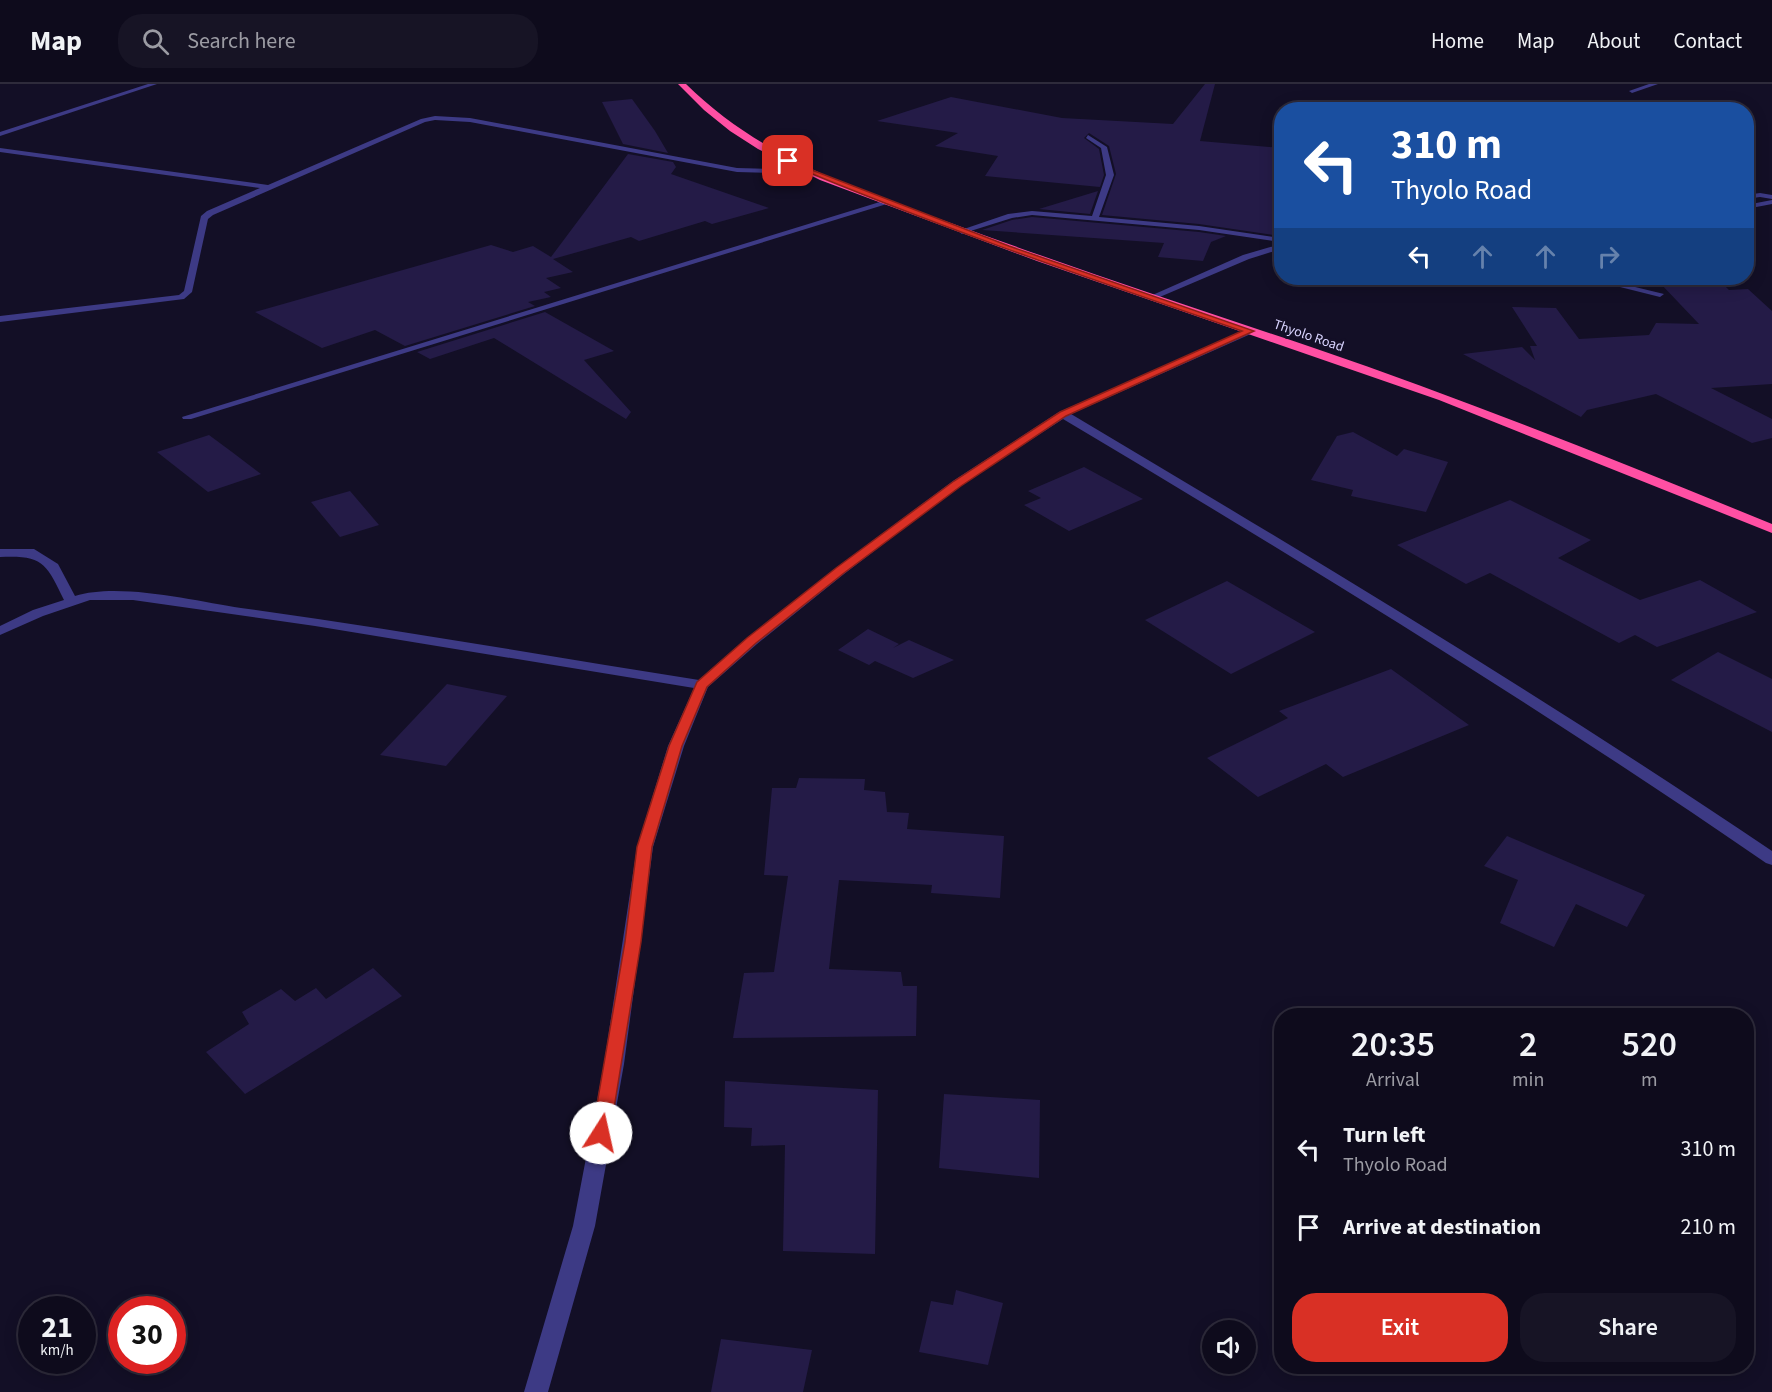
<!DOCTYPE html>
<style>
:root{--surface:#0e0b1c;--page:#171425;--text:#f1f3f6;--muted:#9b9ba3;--line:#2e2b3b;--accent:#d93025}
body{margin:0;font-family:"Source Sans 3",sans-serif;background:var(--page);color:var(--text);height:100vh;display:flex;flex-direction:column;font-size:22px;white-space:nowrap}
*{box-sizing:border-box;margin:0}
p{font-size:20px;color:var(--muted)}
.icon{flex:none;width:33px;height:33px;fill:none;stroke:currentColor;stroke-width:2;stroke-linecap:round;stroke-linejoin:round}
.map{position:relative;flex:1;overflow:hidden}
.drawer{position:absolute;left:1274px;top:924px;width:480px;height:366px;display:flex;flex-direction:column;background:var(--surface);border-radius:24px;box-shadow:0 3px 15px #0003,0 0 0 2px var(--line)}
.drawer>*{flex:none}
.top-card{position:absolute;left:1274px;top:18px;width:480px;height:183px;border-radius:24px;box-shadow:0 3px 15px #0003,0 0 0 2px var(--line);background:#1a4fa0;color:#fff;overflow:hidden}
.tools{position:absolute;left:1202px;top:1236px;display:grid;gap:12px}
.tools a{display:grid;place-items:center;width:54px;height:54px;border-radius:50%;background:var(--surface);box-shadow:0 3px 15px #0003,0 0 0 2px var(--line);font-size:30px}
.speed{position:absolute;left:18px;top:1212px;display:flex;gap:12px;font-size:30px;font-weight:700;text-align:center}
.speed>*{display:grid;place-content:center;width:78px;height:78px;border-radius:50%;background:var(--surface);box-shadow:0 3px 15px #0003,0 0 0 2px var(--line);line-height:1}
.speed small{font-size:15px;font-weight:400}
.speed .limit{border:9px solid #d22;background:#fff;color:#111}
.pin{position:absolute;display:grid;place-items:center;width:51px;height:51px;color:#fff;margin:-26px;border-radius:12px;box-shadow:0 3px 9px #0006}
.me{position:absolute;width:66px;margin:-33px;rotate:10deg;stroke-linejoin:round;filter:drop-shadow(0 0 4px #0008)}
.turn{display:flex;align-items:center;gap:21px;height:126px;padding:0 18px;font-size:27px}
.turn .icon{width:78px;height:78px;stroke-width:2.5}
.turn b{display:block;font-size:42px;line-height:51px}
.lanes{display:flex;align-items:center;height:57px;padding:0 18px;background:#0003;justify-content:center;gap:30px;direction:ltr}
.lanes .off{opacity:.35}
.eta{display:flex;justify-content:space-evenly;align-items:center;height:102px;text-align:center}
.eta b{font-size:36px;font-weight:600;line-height:42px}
.primary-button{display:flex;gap:12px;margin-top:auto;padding:12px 18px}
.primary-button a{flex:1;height:69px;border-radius:24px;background:var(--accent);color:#fff;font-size:24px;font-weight:600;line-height:69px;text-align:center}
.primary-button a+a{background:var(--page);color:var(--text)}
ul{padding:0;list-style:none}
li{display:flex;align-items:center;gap:18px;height:78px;padding:0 18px}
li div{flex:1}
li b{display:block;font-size:22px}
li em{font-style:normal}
header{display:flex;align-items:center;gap:36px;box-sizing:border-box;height:84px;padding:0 30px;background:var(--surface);border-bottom:2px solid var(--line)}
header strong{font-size:28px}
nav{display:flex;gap:33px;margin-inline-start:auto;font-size:21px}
.search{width:420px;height:54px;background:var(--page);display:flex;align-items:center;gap:15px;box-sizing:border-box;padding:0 21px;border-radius:24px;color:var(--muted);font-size:22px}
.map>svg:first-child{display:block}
.building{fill:#241b47}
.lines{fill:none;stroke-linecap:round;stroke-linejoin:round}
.lane{fill:#3d3a85;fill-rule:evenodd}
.street{fill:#3d3a85;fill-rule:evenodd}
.highway{fill:#ff4fa3;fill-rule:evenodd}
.route{fill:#d93025;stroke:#8d1f18;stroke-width:1.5}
.labels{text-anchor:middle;stroke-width:6;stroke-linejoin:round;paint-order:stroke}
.far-street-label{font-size:14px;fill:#d9d4ff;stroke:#130f26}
</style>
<header>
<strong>Map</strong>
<div class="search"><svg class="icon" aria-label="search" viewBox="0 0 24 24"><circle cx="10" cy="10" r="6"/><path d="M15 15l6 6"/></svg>Search here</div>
<nav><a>Home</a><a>Map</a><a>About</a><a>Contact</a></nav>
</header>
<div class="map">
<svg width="1772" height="1308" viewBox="0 0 1772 1308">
<rect width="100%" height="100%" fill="#130f26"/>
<g class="building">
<path d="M1205,0h10l-15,57 81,7v88l-82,-12 -97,-9 14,-41 -7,-28 -20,-13 -5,5 15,11 5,26 -4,12 -115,-11 13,-20 -63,-10 23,-13 -81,-12 74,-24 111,21 111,6z"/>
<path d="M632,15l23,32 13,22 -45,-9 -21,-42z"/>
<path d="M628,70l45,8 3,5 -5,7 98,34 -57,16 -7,-3 -66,20 -8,-4 -78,22 20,13 -27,6 15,10 -17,4 7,5 -23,5 7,4 -130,40 -30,-16 -53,18 -67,-36 236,-67 22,7 20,-6 18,11z"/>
<path d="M1098,107l-8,23 -51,-5z"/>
<path d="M1032,133l167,15 27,4 -15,6 -8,19 -45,-4 6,-14 -182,-13 30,-10z"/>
<path d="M1659,198l64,2 6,6 19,-1 24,22v73l-61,4 61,31v19l-20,5 -96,-49 -69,16 -6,7 -118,-63 59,-7 13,13 -5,-14h7l-25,-39 44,1 23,31 70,-4 7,-12 43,1z"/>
<path d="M545,228l69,39 -30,9 47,52 -5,7 -132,-81 -64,21 -13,-7z"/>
<path d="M1353,348l44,24 7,-7 44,13 -22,50 -75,-16 2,-6 -42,-10 26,-44z"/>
<path d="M209,351l23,17 29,22 -53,18 -51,-40z"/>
<path d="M1084,383l59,32 -74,32 -45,-26 17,-7 -13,-7z"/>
<path d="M350,407l29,34 -39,12 -29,-35z"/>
<path d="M1510,416l81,40 -33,18 82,42 60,-20 57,32 -100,35 -22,-12 -16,8 -129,-70 -24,11 -69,-39z"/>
<path d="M1227,497l88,51 -84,42 -86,-54z"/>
<path d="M868,545l31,15 -6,4 16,-8 45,20 -41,18 -38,-17 -6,4 -31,-15z"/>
<path d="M1718,568l54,27v53l-101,-52z"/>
<path d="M1391,585l78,56 -126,52 -17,-13 -68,33 -51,-39 81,-40 -9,-7z"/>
<path d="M447,600l60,12 -61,70 -66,-11z"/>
<path d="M799,694l66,1 -1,11 21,2 2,20 22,1 -2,16 97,7 -4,62 -69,-5 1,-8 -93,-5 -10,89 72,3 2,14h14l-1,50 -183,2 11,-65 30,-1 14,-96 -24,-1 8,-87h24z"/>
<path d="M1507,752l138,59 -18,32 -51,-23 -22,43 -54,-24 18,-43 -34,-14z"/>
<path d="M373,884l29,28 -157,98 -39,-42 43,-28 -7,-12 39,-23 14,12 21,-13 10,11z"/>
<path d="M725,997l153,9 -3,164 -92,-3 2,-106 -34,1 1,-18 -28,-1z"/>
<path d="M944,1010l96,6 -1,78 -100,-10z"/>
<path d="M956,1206l47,13 -15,62 -69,-13 12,-51 22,4z"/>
<path d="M721,1255l91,11 -9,42h-92z"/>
</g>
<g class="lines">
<path class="lane" d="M1760,109l12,2v4l-12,-2 -14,2v-4z"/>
<g class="street">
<path d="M148,0h9l-157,52v-4z"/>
<path d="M1649,0h9l-26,9 -3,-2z"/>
<path d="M435,32l35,2 267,50 39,1 25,-3 4,2 -29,5 -39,-1 -267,-50 -35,-2 -10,2 -212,93 -5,4 -16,73 -8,7 -184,23v-6l179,-21 5,-4 17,-75 6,-5 53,-23 -260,-36v-4l268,37 153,-66z"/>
<path d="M1088,51l19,12 7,28 -15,42 100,9 82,12v4l-82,-12 -167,-15 -20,3 -51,16v-4l47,-16 24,-3 60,5 14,-41 -5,-27 -15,-10z"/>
<path d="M1772,116v4l-26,5v-4z"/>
<path d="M883,117l7,2 -699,216h-8l-1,-2z"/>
<path d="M1281,160v5l-32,10 -94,40 -7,-2 95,-42z"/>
<path d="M1584,194h14l66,16 -4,3z"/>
<path d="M1250,244l3,1v4l-182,81c237,141 473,283 701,437v14l-6,-2c-228,-157 -465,-302 -703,-444l-102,66 -117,89 -87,70 -49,43 -24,59 -31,101 -29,217 -29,162 -47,166h-24l49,-166 31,-162 33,-217 31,-101 26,-58 -379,-62 -182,-26h-43l-47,16 -43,19v-9l33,-16 31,-10c-18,-37 -21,-45 -64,-43v-8h34l24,15 17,32c44,-14 120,5 166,12 153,21 306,48 458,72l48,-42 89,-70 117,-87 106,-69z"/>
</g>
<path class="highway" d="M678,0h8c79,78 179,108 281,145 115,42 231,80 347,119 155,53 306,114 458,176v9l-333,-133 -402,-139 -217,-81 -62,-31 -28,-18 -26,-21z"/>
</g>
<path class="route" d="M786,76l223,86 245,85 -188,85 -105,70 -117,87 -88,70 -49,44 -25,59 -30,101 -11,95 -31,191 -2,6 -7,2 -6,-2 -3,-6 33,-191 12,-95 32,-101 28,-64 50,-44 89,-70 118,-87 106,-69 182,-81c-154,-53 -307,-105 -456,-168z"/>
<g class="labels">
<g class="far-street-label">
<text transform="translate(1309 251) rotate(19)" y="5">Thyolo Road</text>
</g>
</g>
</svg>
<div class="tools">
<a><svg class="icon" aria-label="sound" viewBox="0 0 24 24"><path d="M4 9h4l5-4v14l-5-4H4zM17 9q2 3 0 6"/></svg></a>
</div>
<div class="speed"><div>21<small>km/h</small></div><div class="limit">30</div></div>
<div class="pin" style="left:788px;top:77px;background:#d93025"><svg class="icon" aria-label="arrive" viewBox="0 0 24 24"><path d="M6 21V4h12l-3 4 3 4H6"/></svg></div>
<svg class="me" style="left:601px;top:1049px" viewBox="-20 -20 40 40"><circle r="19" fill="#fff"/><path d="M0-13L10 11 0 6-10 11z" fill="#d93025"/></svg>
<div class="top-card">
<div class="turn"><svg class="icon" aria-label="left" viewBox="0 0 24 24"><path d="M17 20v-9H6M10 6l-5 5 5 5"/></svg><div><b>310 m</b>Thyolo Road</div></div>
<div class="lanes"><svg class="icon" aria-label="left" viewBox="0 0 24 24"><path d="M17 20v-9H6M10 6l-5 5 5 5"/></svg><svg class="icon off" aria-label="ahead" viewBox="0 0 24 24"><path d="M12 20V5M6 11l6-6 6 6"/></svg><svg class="icon off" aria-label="ahead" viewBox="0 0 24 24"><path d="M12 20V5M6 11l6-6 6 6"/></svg><svg class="icon off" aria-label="right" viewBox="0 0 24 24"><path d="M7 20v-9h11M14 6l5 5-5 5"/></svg></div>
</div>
<section class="drawer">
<div class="eta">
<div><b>20:35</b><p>Arrival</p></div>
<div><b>2</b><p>min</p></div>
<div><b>520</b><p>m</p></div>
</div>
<ul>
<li><svg class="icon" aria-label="left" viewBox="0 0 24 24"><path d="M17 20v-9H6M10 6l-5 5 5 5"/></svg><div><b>Turn left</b><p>Thyolo Road</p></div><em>310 m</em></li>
<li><svg class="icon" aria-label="arrive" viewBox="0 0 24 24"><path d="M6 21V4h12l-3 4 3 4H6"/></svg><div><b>Arrive at destination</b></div><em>210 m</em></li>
</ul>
<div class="primary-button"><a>Exit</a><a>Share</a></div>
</section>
</div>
